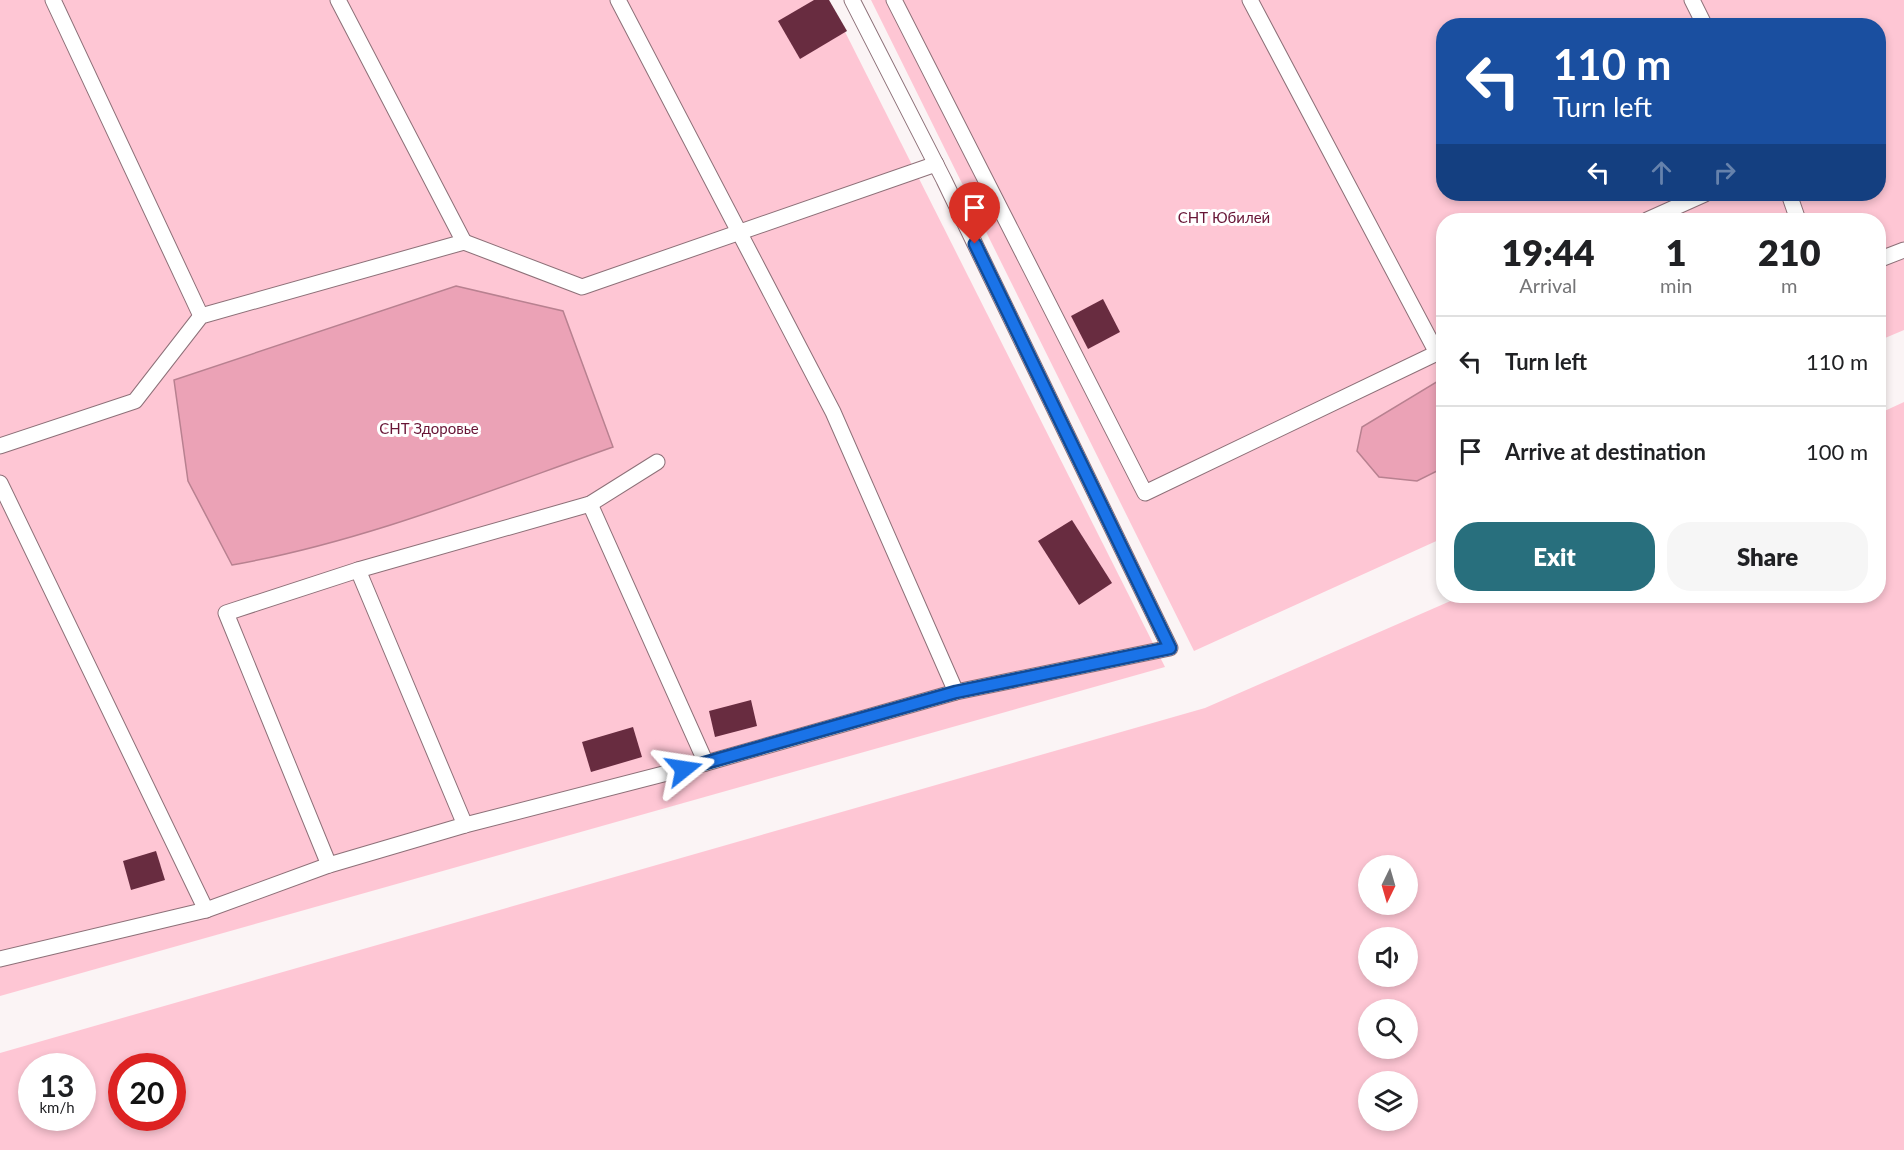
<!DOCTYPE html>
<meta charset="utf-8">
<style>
:root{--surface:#fff;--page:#f6f6f6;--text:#202124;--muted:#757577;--line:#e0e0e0;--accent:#286f7d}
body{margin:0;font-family:Lato,sans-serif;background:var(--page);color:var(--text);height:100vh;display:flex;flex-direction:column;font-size:22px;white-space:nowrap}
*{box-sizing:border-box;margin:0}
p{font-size:20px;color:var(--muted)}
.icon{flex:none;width:33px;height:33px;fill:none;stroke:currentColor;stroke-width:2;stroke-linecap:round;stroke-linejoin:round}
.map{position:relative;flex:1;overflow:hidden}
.panel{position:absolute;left:1436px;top:213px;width:450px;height:390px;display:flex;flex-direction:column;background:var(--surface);border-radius:24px;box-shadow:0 3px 9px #0003}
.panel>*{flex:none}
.guide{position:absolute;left:1436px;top:18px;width:450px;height:183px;border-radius:24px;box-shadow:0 3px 9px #0003;background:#1a4fa0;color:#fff;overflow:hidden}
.needle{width:39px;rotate:185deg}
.buttons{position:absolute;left:1358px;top:855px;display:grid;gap:12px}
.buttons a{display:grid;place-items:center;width:60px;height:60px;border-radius:50%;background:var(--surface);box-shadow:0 3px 9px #0003;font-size:30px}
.speed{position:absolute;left:18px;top:1053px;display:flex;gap:12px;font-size:30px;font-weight:700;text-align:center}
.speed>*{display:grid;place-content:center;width:78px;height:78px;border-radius:50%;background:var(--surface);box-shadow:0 3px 9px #0003;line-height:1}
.speed small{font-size:15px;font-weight:400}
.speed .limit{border:9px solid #d22;background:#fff;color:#111}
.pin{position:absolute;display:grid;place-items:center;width:51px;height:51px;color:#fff;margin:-62px -26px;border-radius:50% 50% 50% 0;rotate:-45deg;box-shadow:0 0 6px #0007}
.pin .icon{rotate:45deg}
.me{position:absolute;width:66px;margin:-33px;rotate:75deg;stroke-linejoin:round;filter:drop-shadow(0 0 4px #0008)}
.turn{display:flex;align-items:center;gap:21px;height:126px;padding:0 18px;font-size:27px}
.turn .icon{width:78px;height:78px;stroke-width:2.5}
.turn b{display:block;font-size:42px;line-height:51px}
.lanes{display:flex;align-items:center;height:57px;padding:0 18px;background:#0003;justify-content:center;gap:30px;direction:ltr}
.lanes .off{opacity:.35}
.eta{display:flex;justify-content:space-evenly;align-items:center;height:102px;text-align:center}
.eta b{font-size:36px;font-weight:800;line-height:42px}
.cta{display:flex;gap:12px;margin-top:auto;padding:12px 18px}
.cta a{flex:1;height:69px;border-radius:24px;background:var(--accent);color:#fff;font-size:24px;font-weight:800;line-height:69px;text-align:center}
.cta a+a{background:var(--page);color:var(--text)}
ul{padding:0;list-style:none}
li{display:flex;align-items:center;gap:18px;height:90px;padding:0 18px;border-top:2px solid var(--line)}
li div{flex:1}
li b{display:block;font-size:22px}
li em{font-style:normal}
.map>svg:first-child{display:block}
.green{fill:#fec6d4;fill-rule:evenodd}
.water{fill:#eba2b6;stroke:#b88190;stroke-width:1.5}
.building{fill:#682c40}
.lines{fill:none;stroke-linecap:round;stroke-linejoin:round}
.lane-casing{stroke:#8d7078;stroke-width:17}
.lane{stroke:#fff;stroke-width:15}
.route-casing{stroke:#114b97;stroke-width:15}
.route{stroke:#1a73e8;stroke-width:10}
.labels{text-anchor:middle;stroke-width:6;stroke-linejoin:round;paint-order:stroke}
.park-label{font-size:15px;fill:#681536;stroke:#fff}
</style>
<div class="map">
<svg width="1904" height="1150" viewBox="0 0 1904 1150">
<rect width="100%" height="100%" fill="#fbf4f5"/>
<g class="green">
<path d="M0,0h829l336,667 -1165,329z"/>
<path d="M871,0h1033v330l-26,11v-121h-435v318l-249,113zM1443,26h435v168h-435z"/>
<path d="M1904,402v748h-1904v-97l1205,-345 257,-112h416v-182zM1368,866h39v38h-39zM1368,938h39v38h-39zM1368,1010h39v38h-39zM32,1066h50v52h-50zM122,1066h50v52h-50zM1368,1082h39v38h-39z"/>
</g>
<g class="water">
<path d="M456,286l107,25 50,136c-125,44 -250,95 -381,118l-44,-84 -14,-101z"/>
<path d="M1443,378v90l-26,13 -38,-4 -22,-26 5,-24z"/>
</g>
<g class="building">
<path d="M814,0h15l18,31 -47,28 -22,-38z"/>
<path d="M1103,299l17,33 -32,17 -17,-33z"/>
<path d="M1072,520l40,63 -33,22 -41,-64z"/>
<path d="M751,700l6,26 -42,11 -6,-26z"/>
<path d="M633,727l9,30 -51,15 -9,-30z"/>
<path d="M156,851l9,29 -34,10 -8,-29z"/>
</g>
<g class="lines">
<g class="lane-casing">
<g id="lane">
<path d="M53,0l148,316"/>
<path d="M338,0l126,242"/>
<path d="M618,0l215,412 123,280"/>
<path d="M894,0l251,493 292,-140 6,-5"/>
<path d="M1250,0l187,353"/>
<path d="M1692,0l13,26"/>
<path d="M1789,194l9,26"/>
<path d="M1647,220l58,-26"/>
<path d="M1878,260l26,-10"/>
<path d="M0,446l135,-45 66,-85 263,-74 118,45 354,-123"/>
<path d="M0,483l206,427"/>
<path d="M590,504l116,259"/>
<path d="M358,570l107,255"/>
<path d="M329,865l-103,-252 132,-43 232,-66 67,-42"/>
<path d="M0,959l206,-49 123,-45 136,-40 241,-62 250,-71 214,-44 -226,-468 -92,-180"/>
</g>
</g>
<use href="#lane" class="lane"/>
</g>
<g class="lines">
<g class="route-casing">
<path id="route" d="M684,769l272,-77 214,-44 -195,-404"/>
</g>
<use href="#route" class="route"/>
</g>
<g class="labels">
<g class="park-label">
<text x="1224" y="223">СНТ Юбилей</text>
<text x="429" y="434">СНТ Здоровье</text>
</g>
</g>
</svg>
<div class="buttons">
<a><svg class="needle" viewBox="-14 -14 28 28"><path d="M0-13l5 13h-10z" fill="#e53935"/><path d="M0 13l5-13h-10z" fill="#757577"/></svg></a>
<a><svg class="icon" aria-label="sound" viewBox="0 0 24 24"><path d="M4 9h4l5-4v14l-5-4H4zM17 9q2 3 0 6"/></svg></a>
<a><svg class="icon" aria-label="search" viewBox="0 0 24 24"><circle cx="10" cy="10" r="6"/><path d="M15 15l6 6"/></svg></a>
<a><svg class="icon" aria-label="layers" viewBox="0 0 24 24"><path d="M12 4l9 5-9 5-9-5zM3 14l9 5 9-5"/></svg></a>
</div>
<div class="speed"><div>13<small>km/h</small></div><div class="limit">20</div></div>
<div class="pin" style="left:975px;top:244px;background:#d93025"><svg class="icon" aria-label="arrive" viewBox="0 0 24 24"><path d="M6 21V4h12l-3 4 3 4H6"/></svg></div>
<svg class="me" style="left:684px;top:769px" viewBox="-20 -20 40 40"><path d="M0-17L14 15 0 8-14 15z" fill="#1a73e8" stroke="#fff" stroke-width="4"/></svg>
<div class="guide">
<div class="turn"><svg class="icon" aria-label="left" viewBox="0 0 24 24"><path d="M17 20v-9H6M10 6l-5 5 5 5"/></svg><div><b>110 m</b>Turn left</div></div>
<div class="lanes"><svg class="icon" aria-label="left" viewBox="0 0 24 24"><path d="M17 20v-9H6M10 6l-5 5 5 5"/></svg><svg class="icon off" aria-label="ahead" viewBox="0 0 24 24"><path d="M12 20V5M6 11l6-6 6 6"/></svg><svg class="icon off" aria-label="right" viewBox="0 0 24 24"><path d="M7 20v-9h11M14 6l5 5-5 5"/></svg></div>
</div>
<section class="panel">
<div class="eta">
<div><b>19:44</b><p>Arrival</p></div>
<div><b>1</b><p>min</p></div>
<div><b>210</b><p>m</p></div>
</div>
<ul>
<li><svg class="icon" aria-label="left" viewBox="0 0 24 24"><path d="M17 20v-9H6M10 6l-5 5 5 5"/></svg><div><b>Turn left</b></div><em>110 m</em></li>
<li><svg class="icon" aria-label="arrive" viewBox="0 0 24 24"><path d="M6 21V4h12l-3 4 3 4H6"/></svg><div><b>Arrive at destination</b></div><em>100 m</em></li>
</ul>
<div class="cta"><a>Exit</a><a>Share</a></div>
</section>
</div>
